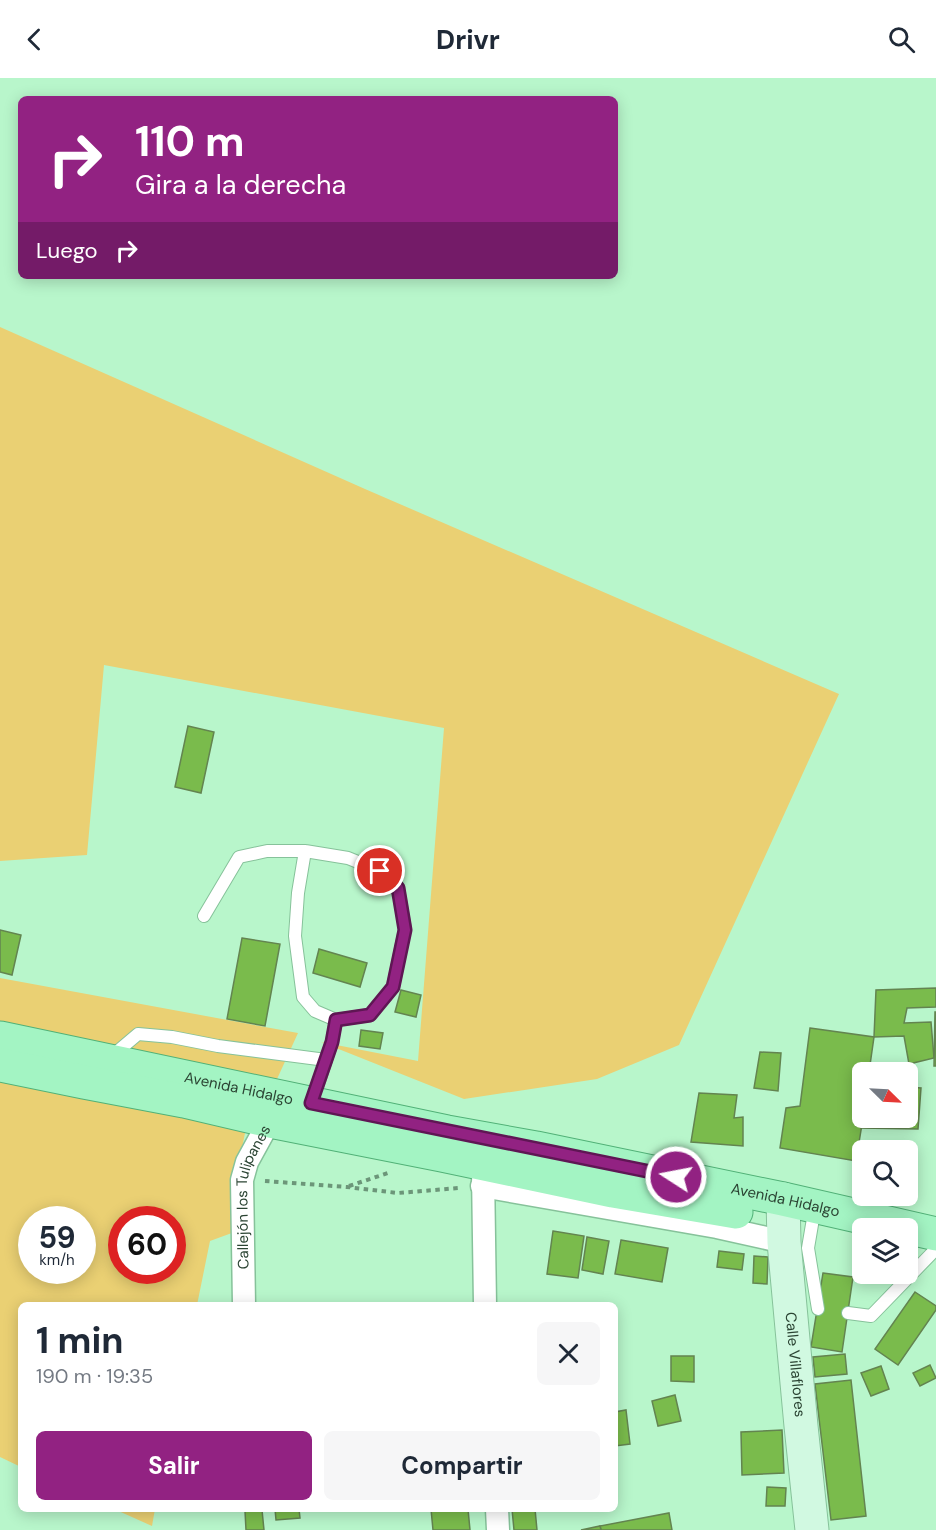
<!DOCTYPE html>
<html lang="es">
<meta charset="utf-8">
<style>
:root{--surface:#fff;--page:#f6f6f7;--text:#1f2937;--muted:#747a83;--accent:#922282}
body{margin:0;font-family:"DM Sans",sans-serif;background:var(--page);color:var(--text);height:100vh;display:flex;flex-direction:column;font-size:22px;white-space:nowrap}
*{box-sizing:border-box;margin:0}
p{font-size:20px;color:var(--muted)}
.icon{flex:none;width:33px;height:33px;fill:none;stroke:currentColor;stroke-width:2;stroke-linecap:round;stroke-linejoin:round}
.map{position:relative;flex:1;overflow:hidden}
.details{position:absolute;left:18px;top:1224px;width:600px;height:210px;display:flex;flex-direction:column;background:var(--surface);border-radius:9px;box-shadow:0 3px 15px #0003}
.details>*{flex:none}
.banner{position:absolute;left:18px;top:18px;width:600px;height:183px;border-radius:9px;box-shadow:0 3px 15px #0003;background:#922282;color:#fff;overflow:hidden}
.needle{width:39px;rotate:114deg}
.controls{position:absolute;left:852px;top:984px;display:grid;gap:12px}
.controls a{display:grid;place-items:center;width:66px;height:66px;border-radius:9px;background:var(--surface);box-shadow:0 3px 15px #0003;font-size:30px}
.speed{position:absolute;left:18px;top:1128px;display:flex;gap:12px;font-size:30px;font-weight:700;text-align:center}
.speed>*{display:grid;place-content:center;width:78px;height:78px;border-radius:50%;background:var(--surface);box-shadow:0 3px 15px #0003;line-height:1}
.speed small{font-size:15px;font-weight:400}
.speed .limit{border:9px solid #d22;background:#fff;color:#111}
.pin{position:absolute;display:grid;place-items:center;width:51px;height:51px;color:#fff;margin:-26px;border:3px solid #fff;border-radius:50%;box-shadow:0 2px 6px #0007}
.me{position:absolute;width:66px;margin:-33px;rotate:281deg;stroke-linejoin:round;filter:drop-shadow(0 0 4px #0008)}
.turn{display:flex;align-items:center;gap:21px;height:126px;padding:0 18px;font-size:27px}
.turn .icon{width:78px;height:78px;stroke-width:2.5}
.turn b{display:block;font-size:42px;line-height:51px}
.then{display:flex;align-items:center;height:57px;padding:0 18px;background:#0003;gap:12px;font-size:22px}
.round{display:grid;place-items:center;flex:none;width:63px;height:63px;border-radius:9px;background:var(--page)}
.summary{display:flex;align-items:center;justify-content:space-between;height:102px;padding:0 18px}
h1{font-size:36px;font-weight:700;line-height:45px}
.action{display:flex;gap:12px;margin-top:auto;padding:12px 18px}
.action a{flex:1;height:69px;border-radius:9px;background:var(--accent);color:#fff;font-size:24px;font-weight:700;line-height:69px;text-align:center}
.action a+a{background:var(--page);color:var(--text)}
header{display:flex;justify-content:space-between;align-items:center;height:78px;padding:0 18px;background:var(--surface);font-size:27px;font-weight:700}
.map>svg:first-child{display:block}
.green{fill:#ead073;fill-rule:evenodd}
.building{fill:#7abb4c;stroke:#638450;stroke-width:1.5}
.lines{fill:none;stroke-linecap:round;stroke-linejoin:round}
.lane-casing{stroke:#86c29a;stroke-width:14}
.street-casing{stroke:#86c29a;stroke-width:25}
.secondary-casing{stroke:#86c29a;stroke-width:35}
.primary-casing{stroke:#51b177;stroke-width:35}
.path{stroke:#6c9679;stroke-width:4;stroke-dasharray:4.5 4.5;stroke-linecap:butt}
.lane{stroke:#fff;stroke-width:12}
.street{stroke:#fff;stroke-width:22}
.secondary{stroke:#d1f9e1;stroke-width:33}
.primary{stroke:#a3f4c3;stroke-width:33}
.route-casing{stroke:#5f1654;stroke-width:15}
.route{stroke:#922282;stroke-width:10}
.labels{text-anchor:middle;stroke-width:6;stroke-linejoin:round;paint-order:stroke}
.street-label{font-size:15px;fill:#2b4433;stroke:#d8fce2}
</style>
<header><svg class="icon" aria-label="back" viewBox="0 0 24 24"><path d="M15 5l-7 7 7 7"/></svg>Drivr<svg class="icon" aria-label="search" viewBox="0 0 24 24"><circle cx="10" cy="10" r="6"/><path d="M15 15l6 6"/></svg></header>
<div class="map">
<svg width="936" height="1452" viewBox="0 0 936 1452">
<rect width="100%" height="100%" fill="#b8f6cb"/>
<g class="green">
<path d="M0,249l365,162 474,205 -160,351 -82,34 -133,20 -143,-57 97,19 26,-333 -340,-63 -17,190 -87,6z"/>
<path d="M0,900l298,55 -31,68 -22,32 -7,36 2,61 -30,11 -13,64h-176v162l-21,-10zM32,1142h50v50h-50zM122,1142h50v50h-50z"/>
<path d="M114,1431h41l-3,17z"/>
</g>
<g class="building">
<path d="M188,648l26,6 -13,61 -26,-6z"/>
<path d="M0,852l21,5 -9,40 -12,-3z"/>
<path d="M242,860l38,6 -15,82 -38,-7z"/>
<path d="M319,871l48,14 -7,24 -47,-14z"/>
<path d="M936,910v19l-29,1 -3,15 27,-1 3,36 -25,6 -5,-28 -30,1 2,-47z"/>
<path d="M401,912l20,5 -5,22 -21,-5z"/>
<path d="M935,934h1v54h-2z"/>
<path d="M810,950l64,9 -5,35h-7l1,46 -7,43 -76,-13 6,-40 14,-2z"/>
<path d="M361,952l22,3 -3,16 -21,-3z"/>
<path d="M760,974l21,1 -3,38 -24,-3z"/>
<path d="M908,1009l13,1 -3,41 -57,-1 2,-10h45z"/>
<path d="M699,1015l38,2 -3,23 9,-1v29l-52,-4z"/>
<path d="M553,1153l31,5 -6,42 -31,-4z"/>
<path d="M587,1159l22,4 -6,33 -21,-4z"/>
<path d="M621,1162l47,8 -6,34 -47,-8z"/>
<path d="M719,1173l25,3 -2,16 -25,-3z"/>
<path d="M754,1178l14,1 -1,27 -14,-1z"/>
<path d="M823,1195l30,4 -11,75 -31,-5z"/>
<path d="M915,1214l21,14v4l-38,55 -23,-16z"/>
<path d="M845,1276l2,20 -32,3 -2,-20z"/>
<path d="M671,1278h23v26l-23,-1z"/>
<path d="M930,1287l6,13 -16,8 -7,-13z"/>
<path d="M881,1288l8,23 -18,7 -10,-23z"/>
<path d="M851,1302l15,136 -35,4 -16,-136z"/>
<path d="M675,1317l6,26 -23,5 -6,-25z"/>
<path d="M626,1332l4,34 -15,2v-34z"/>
<path d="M782,1352l2,43 -42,2 -1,-43z"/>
<path d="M767,1409l19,1 -1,18h-19z"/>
<path d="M275,1431h24l1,9 -24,2z"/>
<path d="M431,1431h37l2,21h-37z"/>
<path d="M512,1431h23l2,21h-23z"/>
<path d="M262,1432l2,20h-18l-1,-19z"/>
<path d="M669,1435l3,17h-71l-1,-4z"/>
<path d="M600,1448l1,4h-20z"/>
</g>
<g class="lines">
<g class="lane-casing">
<g id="lane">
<path d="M204,838l35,-59 28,-6h38l43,7 32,13 18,17 7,41 -12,58 -23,28 -34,5 -21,-9 -12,-14 -8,-61 3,-43 7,-42"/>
<path d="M112,978l26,-22 34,3 46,9 108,14"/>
<path d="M312,1024l20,-60 4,-22"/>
<path d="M815,1129l-7,41 10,61"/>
<path d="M848,1235l23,3 62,-64 3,-17"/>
</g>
</g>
<g class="street-casing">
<g id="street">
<path d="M483,1094l2,133"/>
<path d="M482,1108l235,41 67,15"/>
<path id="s1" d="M244,1227l-2,-125 5,-18 29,-53"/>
<path d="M497,1431l1,21"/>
</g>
</g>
<g class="secondary-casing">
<g id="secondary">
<path id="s2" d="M783,1121l1,43 17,184 11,104"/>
</g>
</g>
<g class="primary-casing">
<g id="primary">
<path id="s3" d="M0,960l447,94 89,16 247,51 153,35"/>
<path d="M0,987l84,17 100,19 86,20 172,34 171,36 123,21"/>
</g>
</g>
<g class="path">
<path d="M265,1103l82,6 51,6 60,-5"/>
<path d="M349,1108l39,-13"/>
</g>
<use href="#lane" class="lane"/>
<use href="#street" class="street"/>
<use href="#secondary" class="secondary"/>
<use href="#primary" class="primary"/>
</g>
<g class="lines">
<g class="route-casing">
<path id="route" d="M380,793l18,17 7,42 -12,57 -23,28 -34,5 -4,22 -21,61 365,74"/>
</g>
<use href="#route" class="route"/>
</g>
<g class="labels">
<g class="street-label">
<text dy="5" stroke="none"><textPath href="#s3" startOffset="244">Avenida Hidalgo</textPath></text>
<text dy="5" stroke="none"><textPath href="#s1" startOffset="110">Callejón los Tulipanes</textPath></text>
<text dy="5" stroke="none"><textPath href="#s3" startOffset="802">Avenida Hidalgo</textPath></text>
<text dy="5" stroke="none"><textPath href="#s2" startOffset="166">Calle Villaflores</textPath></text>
</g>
</g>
</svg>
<div class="controls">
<a><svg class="needle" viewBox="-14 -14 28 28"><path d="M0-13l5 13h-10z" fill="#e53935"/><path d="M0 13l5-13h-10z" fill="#747a83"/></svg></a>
<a><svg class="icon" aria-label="search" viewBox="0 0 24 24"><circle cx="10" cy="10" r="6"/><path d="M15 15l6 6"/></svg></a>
<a><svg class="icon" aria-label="layers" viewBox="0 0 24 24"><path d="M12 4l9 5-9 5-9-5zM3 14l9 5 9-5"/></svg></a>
</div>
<div class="speed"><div>59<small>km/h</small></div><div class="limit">60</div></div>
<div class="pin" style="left:380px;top:793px;background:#d93025"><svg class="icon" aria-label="arrive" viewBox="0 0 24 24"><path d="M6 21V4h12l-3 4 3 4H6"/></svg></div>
<svg class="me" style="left:676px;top:1099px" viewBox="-20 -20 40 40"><circle r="17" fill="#922282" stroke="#fff" stroke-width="3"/><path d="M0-11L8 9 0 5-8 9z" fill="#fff"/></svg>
<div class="banner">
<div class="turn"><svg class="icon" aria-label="right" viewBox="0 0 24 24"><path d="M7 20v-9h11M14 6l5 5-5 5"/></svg><div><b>110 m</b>Gira a la derecha</div></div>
<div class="then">Luego<svg class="icon" aria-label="right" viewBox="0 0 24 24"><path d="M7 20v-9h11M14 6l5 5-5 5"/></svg></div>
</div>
<section class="details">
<div class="summary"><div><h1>1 min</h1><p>190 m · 19:35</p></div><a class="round"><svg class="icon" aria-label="close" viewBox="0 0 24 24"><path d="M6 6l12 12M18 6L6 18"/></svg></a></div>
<div class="action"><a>Salir</a><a>Compartir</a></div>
</section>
</div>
